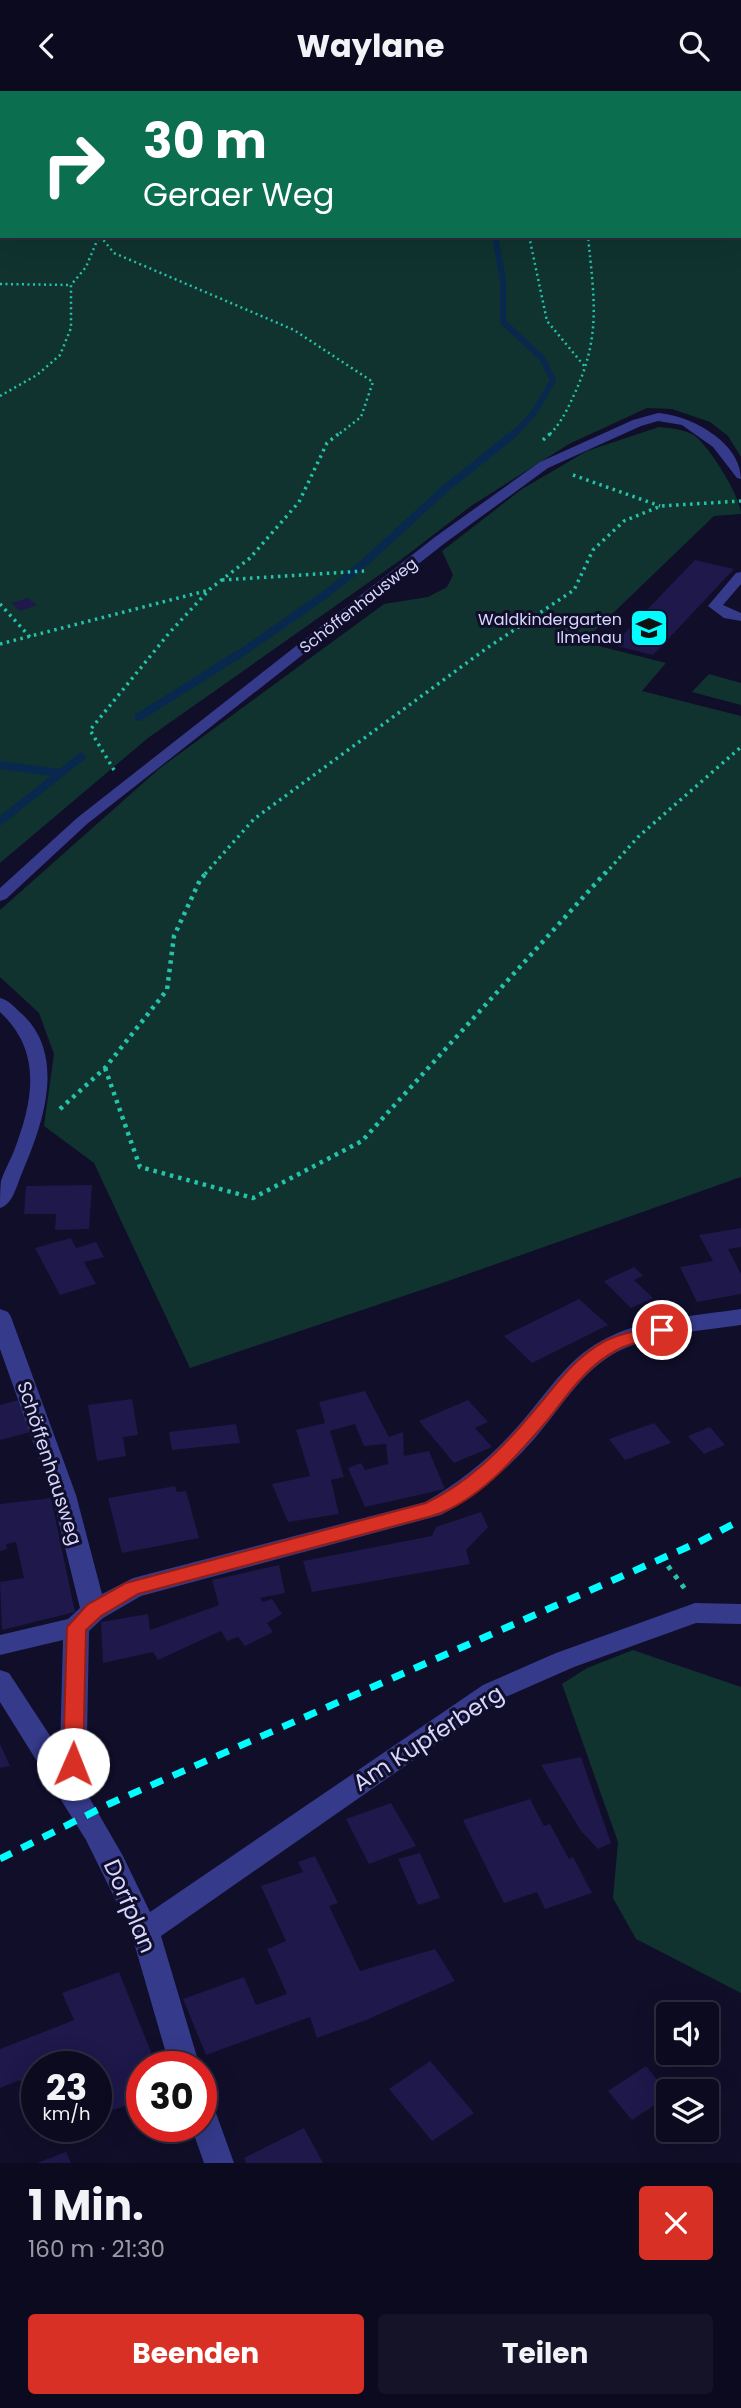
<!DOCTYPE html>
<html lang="de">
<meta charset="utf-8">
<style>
:root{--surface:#0c0a1f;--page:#151328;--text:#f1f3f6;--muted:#9a9aa4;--line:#2c2b3d;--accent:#d93025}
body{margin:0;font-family:Poppins,sans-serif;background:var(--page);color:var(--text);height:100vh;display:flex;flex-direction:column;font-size:26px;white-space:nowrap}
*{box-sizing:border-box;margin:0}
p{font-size:23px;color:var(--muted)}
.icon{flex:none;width:38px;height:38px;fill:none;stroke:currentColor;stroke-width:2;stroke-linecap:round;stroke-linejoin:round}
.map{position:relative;height:2072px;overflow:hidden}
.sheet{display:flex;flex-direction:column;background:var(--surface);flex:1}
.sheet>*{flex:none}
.top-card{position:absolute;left:0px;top:0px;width:742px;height:147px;box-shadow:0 7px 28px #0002,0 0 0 2px var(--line);background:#0b6e4f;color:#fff;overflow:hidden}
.tools{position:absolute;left:656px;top:1911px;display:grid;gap:14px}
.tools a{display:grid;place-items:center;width:63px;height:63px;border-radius:7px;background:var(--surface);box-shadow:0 7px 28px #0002,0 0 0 2px var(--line);font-size:35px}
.speed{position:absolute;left:21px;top:1960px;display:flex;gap:14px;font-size:35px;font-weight:700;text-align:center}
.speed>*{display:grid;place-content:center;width:91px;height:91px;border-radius:50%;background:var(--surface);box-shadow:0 7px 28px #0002,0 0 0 2px var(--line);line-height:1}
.speed small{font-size:18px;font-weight:400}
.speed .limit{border:10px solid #d22;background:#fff;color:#111}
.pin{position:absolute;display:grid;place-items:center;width:60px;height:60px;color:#fff;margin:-30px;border:4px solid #fff;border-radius:50%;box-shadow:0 2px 7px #0007}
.me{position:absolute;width:77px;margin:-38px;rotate:1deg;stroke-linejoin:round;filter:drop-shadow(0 0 5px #0008)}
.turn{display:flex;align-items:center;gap:24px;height:147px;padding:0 28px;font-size:32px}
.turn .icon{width:91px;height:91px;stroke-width:2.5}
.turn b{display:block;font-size:49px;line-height:60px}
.round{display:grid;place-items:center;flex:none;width:74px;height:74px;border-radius:7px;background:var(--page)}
.headline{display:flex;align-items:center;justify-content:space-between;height:119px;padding:0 28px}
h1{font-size:42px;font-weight:700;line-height:52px}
.action{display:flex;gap:14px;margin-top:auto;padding:14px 28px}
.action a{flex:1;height:80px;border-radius:7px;background:var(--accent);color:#fff;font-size:28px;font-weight:700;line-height:80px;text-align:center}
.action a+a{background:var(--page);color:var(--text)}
header{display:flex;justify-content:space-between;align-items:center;height:91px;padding:0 28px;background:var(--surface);font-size:32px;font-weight:700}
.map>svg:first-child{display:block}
.green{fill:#10332f;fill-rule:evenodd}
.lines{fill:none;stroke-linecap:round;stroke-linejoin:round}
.stream-far1{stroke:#08284e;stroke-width:6}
.stream{stroke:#08284e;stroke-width:8}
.building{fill:#1e184b}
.path-far3{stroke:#26c3ab;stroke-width:2.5;stroke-dasharray:2 3.5;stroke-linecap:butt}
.path-far2{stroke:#26c3ab;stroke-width:3.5;stroke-dasharray:2.5 4.5;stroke-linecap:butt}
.path-far1{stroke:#26c3ab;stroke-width:4.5;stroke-dasharray:3.5 5;stroke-linecap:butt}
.path{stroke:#26c3ab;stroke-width:5;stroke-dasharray:4.5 7;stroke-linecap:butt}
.lane{fill:#353a8b;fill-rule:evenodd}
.street{fill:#353a8b;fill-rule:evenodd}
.rail{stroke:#02fdff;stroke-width:7;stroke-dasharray:13 11;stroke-linecap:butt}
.route{fill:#d93025;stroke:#8d1f18;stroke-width:2}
.labels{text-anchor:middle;stroke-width:6;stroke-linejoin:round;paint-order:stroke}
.far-street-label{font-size:16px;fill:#d7d6ff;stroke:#100e29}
.far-poi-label{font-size:16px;fill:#d7d6ff;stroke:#100e29;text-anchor:end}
.street-label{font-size:19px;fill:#d7d6ff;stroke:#100e29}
.near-street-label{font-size:23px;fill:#d7d6ff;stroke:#100e29}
</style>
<header><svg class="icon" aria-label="back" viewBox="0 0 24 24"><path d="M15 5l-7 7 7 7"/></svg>Waylane<svg class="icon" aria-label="search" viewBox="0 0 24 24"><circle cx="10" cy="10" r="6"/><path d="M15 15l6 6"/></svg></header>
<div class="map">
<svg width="741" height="2072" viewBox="0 0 741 2072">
<rect width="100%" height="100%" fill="#100e29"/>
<g class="green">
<path d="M0,0h741v366l-13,-21 -18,-14 -38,-13 -25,-1 -78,36 -98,62 -69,53 -254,179 -148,125zM2,2h738v143h-738z"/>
<path d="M659,336c11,1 22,2 33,7 15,8 49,63 49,80l-27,2 -131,126 83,21 -24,28 99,25v461l-290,103 -261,88 -96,-205 -50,-37 10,-72 -15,-41 -39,-36v-67l160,-142 224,-164 44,-7 19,-10 6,-12 -11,-24 80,-62 65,-38z"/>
<path d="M709,583l32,9v22l-49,-13z"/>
<path d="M633,1559l108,37v306l-105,-54 -23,-41 5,-56 -56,-158 25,-16z"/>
</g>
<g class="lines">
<path class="stream-far1" d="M495,145l8,43v43l39,36 11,22 -19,33 -20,21"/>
<g class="stream">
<path d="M139,626l108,-68 79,-55 37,-30 83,-76 70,-56"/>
<path d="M0,674l60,8"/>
<path d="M0,730l81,-64"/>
</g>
</g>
<g class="building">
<path d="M695,469l39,9 -81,86 -40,-10z"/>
<path d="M28,507l9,7 -17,6 -9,-8z"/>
<path d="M92,1094l-3,44 -34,1 1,-16h-32l2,-28z"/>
<path d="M741,1137v19l-13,2 13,25v20l-44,8 -17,-35 33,-6 -14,-26z"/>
<path d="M71,1147l5,10 20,-6 8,15 -20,5 12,22 -36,11 -25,-47z"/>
<path d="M634,1176l9,9 -9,4 19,18 -22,10 -27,-27z"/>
<path d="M579,1208l29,26 -76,38 -28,-27z"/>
<path d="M365,1300l24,46 14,-5 1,24 25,-5 16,38 -80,18 -17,-39 13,-5 4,7 23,-6 -2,-20 -22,2 -9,-22 -25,7 14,46 -13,3 8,34 -51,8 -16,-38 38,-8 -14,-46 29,-7 -6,-21z"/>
<path d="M26,1307l12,32 -38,10v-35z"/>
<path d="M132,1308l6,36 -15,2 3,19 -29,5 -9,-56z"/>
<path d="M468,1309l20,22 -13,6 17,19 -38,16 -35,-42z"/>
<path d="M654,1332l17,20 -46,17 -16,-21z"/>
<path d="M236,1333l4,19 -68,7 -3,-18z"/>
<path d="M710,1336l15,18 -21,9 -16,-18z"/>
<path d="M175,1395l2,6 9,-1 13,47 -77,15 -14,-55z"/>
<path d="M51,1407l24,114 -73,18 -2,-48 24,-4 -8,-36 -10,2 1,5 -7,2v-47z"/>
<path d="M481,1421l7,15 -22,23 4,14 -158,28 -9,-31 129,-25 4,-9z"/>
<path d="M279,1474l6,28 -25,5 3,4 9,-3 10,15 -15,9 6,9 -28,14 -7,-9 -11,4 -6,-10 -63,29 -5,-8 -50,11 -2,-41 47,-8 2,16 69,-25 -7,-25z"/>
<path d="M0,1653l10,22 -10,2z"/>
<path d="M581,1666l30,86 -13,6 -17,-18 -40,-66z"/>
<path d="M530,1708l14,27 6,-2 19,35 4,-2 19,36 -47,16 -8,-17 -33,11 -41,-83z"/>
<path d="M391,1712l25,43 -47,18 -23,-45z"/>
<path d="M420,1762l20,45 -22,7 -20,-46z"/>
<path d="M315,1765l23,47 -9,3 31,65 75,-22 20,32 -89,39 -49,18 -7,-21 -104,38 -23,-56 61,-22 12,28 31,-11 -20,-45 19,-8 -25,-55 42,-14 -5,-10z"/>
<path d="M119,1881l38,95h-15v33l-46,16v-49h-59l-1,58 -16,-45 -20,8v-39l74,-29 -12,-27z"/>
<path d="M430,1970l44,52 -42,28 -43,-52z"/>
<path d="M646,1975l22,27v3l-36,24 -24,-29z"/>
<path d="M37,2035h34l-30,12z"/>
<path d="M304,2037l19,35h-77l-2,-5z"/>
<path d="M66,2061l5,11h-34z"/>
</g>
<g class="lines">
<g class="path-far3">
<path d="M326,0l7,2"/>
<path d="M100,145l14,17 180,77 79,52 -12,35 -22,17"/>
<path d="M529,145l18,85 39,47"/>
<path d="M0,193l71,1"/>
<path d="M0,305l37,-21 23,-20 11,-27v-43l15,-18 13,-31"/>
<path d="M550,343c11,-11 17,-24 23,-37 29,-61 21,-97 15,-161"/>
</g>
<g class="path-far2">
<path d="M543,349l9,-8"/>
<path d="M573,384l87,31"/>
<path d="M222,489l142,-9"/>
<path d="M0,513l30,33"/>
<path d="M0,553l209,-54"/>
<path d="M114,679l-24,-40 80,-98 40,-43 40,-31 49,-56 28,-59 14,-11"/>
<path d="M205,783l49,-55 233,-171 87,-58 19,-40 31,-29 37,-15 80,-5"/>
<path d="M605,783l33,-37 103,-90"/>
</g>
<g class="path-far1">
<path d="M105,977l35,99 113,31 109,-57 244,-269"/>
<path d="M60,1018l45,-41 62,-78 7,-54 26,-56 7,-8"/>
</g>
<path class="path" d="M668,1475l17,23"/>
<g class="lane">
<path d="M658,322c32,2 83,29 83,66l-4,-1 -24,-31 -31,-22 -24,-4 -17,5 -93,42 -103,75 -358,281 -81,75 -6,2v-13l77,-70 358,-281 105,-75 93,-42z"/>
<path d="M741,481v12l-18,21 18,8v8l-17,-3 -16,-12 28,-33z"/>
<path d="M0,907c9,2 15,10 22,16 45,42 21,110 0,159 -5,11 -9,32 -22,35 0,-9 0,-19 1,-27 3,-10 9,-20 13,-30 19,-50 29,-99 -14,-139z"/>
</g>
<g class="street">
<path d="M0,1218l8,3 3,5 65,178 26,99 31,-16 292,-76c36,-20 67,-46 94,-77 26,-29 47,-65 82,-84 41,-23 94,-25 140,-32v16c-39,6 -84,8 -120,25 -38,18 -59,57 -86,88 -27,31 -58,57 -94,77l-300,81 -38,22 -14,13 -3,161 37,64 27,56 333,-227 73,-32 139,-50 46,1v20l-45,-1 -122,44 -73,32 -340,237 39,131h-30l-40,-138 -44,-89 -86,-138v-32l9,3 51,78 3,-111 -63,15v-20l68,-16 12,-11 -28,-113 -52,-146z"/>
<path d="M201,2007l11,4 22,61h-30l-13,-37h10z"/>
</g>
<path class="rail" d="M0,1768l109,-55 590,-262 42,-22"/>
</g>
<path class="route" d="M662,1233l6,2 2,4 -2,5c-16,4 -37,7 -51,15 -32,17 -49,45 -71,72 -30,35 -68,80 -114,94l-294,78 -37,22 -15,14 -3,134 -3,5 -7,3 -7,-3 -3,-5 4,-137 20,-22 39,-22 300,-80c42,-20 76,-54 106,-90 23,-26 41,-55 73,-72 16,-8 39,-12 57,-17z"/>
<defs>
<g id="school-square" transform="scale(2.0125)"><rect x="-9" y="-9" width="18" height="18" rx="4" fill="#02fdff" stroke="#100e29"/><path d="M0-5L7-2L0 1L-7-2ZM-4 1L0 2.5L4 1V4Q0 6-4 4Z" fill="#111"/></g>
</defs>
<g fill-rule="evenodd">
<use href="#school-square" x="649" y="537"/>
</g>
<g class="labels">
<g class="far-street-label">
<text transform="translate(358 514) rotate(-38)" y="6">Schöffenhausweg</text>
</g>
<g class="far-poi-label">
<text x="622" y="534">Waldkindergarten<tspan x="622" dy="18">Ilmenau</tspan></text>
</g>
<g class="street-label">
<text transform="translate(50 1372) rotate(72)" y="7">Schöffenhausweg</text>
</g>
<g class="near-street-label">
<text transform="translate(428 1647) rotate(-33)" y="8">Am Kupferberg</text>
<text transform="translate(130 1815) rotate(67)" y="8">Dorfplan</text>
</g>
</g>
</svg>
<div class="tools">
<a><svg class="icon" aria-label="sound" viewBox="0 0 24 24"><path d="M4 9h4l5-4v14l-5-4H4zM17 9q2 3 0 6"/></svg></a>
<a><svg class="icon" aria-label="layers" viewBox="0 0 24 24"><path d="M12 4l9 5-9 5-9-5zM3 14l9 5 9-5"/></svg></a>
</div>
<div class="speed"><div>23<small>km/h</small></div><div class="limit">30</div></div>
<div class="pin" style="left:662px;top:1239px;background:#d93025"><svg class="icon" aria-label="arrive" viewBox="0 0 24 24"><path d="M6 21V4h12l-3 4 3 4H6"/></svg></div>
<svg class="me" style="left:73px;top:1673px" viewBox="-20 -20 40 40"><circle r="19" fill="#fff"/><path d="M0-13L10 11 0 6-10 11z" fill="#d93025"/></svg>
<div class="top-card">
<div class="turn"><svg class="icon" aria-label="right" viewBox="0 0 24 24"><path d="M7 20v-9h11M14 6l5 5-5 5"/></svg><div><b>30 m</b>Geraer Weg</div></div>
</div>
</div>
<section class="sheet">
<div class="headline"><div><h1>1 Min.</h1><p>160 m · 21:30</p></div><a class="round" style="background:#d93025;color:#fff"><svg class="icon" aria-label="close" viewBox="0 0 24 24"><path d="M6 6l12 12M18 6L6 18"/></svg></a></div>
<div class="action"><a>Beenden</a><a>Teilen</a></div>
</section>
